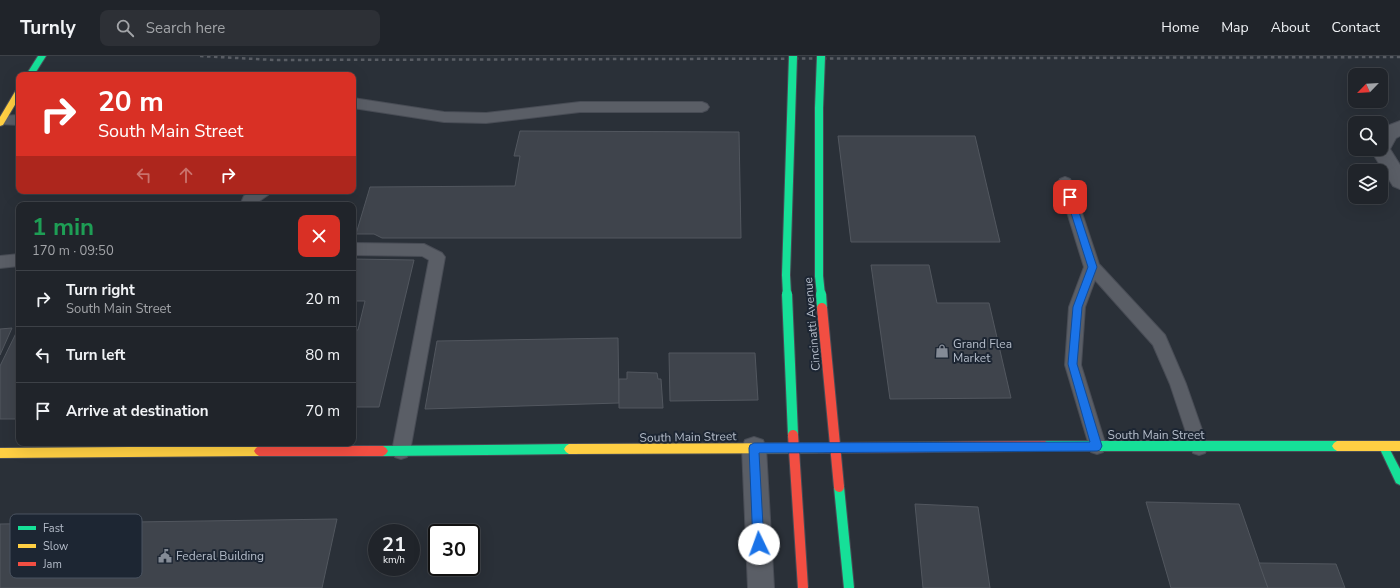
<!DOCTYPE html>
<meta charset="utf-8">
<style>
:root{--surface:#20242a;--page:#2d3036;--text:#f1f3f6;--muted:#a2a4a8;--line:#3d4147}
body{margin:0;font-family:"Nunito Sans",sans-serif;background:var(--page);color:var(--text);height:100vh;display:flex;flex-direction:column;font-size:15px;white-space:nowrap}
*{box-sizing:border-box;margin:0}
p{font-size:13px;color:var(--muted)}
.icon{flex:none;width:22px;height:22px;fill:none;stroke:currentColor;stroke-width:2;stroke-linecap:round;stroke-linejoin:round}
.map{position:relative;flex:1;overflow:hidden}
.drawer{position:absolute;left:16px;top:146px;width:340px;height:244px;display:flex;flex-direction:column;background:var(--surface);border-radius:8px;box-shadow:0 4px 16px #0002,0 0 0 1px var(--line)}
.drawer>*{flex:none}
.banner{position:absolute;left:16px;top:16px;width:340px;height:122px;border-radius:8px;box-shadow:0 4px 16px #0002,0 0 0 1px var(--line);background:#d93025;color:#fff;overflow:hidden}
.needle{width:26px;rotate:245deg}
.tools{position:absolute;left:1348px;top:12px;display:grid;gap:8px}
.tools a{display:grid;place-items:center;width:40px;height:40px;border-radius:8px;background:var(--surface);box-shadow:0 4px 16px #0002,0 0 0 1px var(--line);font-size:20px}
.speed{position:absolute;left:368px;top:468px;display:flex;gap:8px;font-size:20px;font-weight:700;text-align:center}
.speed>*{display:grid;place-content:center;width:52px;height:52px;border-radius:50%;background:var(--surface);box-shadow:0 4px 16px #0002,0 0 0 1px var(--line);line-height:1}
.speed small{font-size:10px;font-weight:400}
.speed .limit{border:2px solid #111;border-radius:6px;background:#fff;color:#111}
.pin{position:absolute;display:grid;place-items:center;width:34px;height:34px;color:#fff;margin:-17px;border-radius:8px;box-shadow:0 2px 6px #0006}
.me{position:absolute;width:44px;margin:-22px;rotate:357deg;stroke-linejoin:round;filter:drop-shadow(0 0 3px #0008)}
.turn{display:flex;align-items:center;gap:14px;height:84px;padding:0 16px;font-size:18px}
.turn .icon{width:52px;height:52px;stroke-width:2.5}
.turn b{display:block;font-size:28px;line-height:34px}
.lanes{display:flex;align-items:center;height:38px;padding:0 16px;background:#0003;justify-content:center;gap:20px;direction:ltr}
.lanes .off{opacity:.35}
.round{display:grid;place-items:center;flex:none;width:42px;height:42px;border-radius:8px;background:var(--page)}
.overview{display:flex;align-items:center;justify-content:space-between;height:68px;padding:0 16px}
h1{font-size:24px;font-weight:700;line-height:30px;color:#1e9e55}
ul{padding:0;list-style:none}
li{display:flex;align-items:center;gap:12px;height:56px;padding:0 16px;border-top:1px solid var(--line)}
li div{flex:1}
li b{display:block;font-size:15px}
li em{font-style:normal}
header{display:flex;align-items:center;gap:24px;box-sizing:border-box;height:56px;padding:0 20px;background:var(--surface);border-bottom:1px solid var(--line)}
header strong{font-size:19px}
nav{display:flex;gap:22px;margin-inline-start:auto;font-size:14px}
.search{width:280px;height:36px;background:var(--page);display:flex;align-items:center;gap:10px;box-sizing:border-box;padding:0 14px;border-radius:8px;color:var(--muted);font-size:15px}
.map>svg:first-child{display:block}
.building{fill:#3f444c;stroke:#52575f}
.lines{fill:none;stroke-linecap:round;stroke-linejoin:round}
.lane-casing{stroke:#484c55;stroke-width:2}
.street-casing{stroke:#484c55;stroke-width:2}
.fast-casing{stroke:#484c55;stroke-width:2}
.slow-casing{stroke:#484c55;stroke-width:2}
.jam-casing{stroke:#484c55;stroke-width:2}
.lane{fill:#5a5e66;fill-rule:evenodd}
.street{fill:#5a5e66;fill-rule:evenodd}
.fast{fill:#16e098;fill-rule:evenodd}
.slow{fill:#ffcf43;fill-rule:evenodd}
.jam{fill:#f24e42;fill-rule:evenodd}
.rail{stroke:#595d64;stroke-width:2.5;stroke-dasharray:3.5 3.5;stroke-linecap:butt}
.fast-bridge-far1-casing{stroke:#484c55;stroke-width:10;stroke-linecap:butt}
.fast-bridge-casing{stroke:#484c55;stroke-width:12;stroke-linecap:butt}
.jam-bridge-casing{stroke:#484c55;stroke-width:12;stroke-linecap:butt}
.fast-bridge-far1{stroke:#16e098;stroke-width:8}
.fast-bridge{stroke:#16e098;stroke-width:10}
.jam-bridge{stroke:#f24e42;stroke-width:10}
.route{fill:#1a73e8;stroke:#114b97}
.labels{text-anchor:middle;stroke-width:4;stroke-linejoin:round;paint-order:stroke}
.street-label{font-size:12px;fill:#b4bcc9;stroke:#1d2633}
.poi-label{font-size:12px;fill:#b4bcc9;stroke:#1d2633;text-anchor:start}
.key{fill:#1d2633;stroke:#4a5360;stroke-width:1}
.key-label{font-size:11px;fill:#b4bcc9}
</style>
<header>
<strong>Turnly</strong>
<div class="search"><svg class="icon" aria-label="search" viewBox="0 0 24 24"><circle cx="10" cy="10" r="6"/><path d="M15 15l6 6"/></svg>Search here</div>
<nav><a>Home</a><a>Map</a><a>About</a><a>Contact</a></nav>
</header>
<div class="map">
<svg width="1400" height="532" viewBox="0 0 1400 532">
<rect width="100%" height="100%" fill="#2a3038"/>
<g class="building">
<path d="M520,75l219,1 2,106h-359l-8,-4h-18l14,-47 145,-1 5,-30h-6z"/>
<path d="M838,80h137l25,106h-149z"/>
<path d="M353,203l61,1 -35,147h-26v-77h5l7,-29h-12z"/>
<path d="M871,209h58l8,38h52l22,95 -121,1z"/>
<path d="M19,271v92h-19v-53z"/>
<path d="M12,272l-12,27v-26z"/>
<path d="M618,282l1,65 -194,6 12,-68z"/>
<path d="M669,297h86l3,47 -88,1z"/>
<path d="M627,316l30,1 1,6h3l2,29h-44v-29h8z"/>
<path d="M1146,446l93,2 29,84h-97z"/>
<path d="M915,448l63,3 12,81h-67z"/>
<path d="M337,463l-15,69h-322v-64z"/>
<path d="M1259,507l77,1 9,24h-77z"/>
</g>
<g class="lines">
<g class="lane-casing">
<g id="lane">
<path d="M353,42l91,14 42,1 94,-11h122l5,2 2,3 -2,3 -5,2h-122l-94,11 -42,-1 -91,-14z"/>
<path d="M19,59v10l-19,-1v-8z"/>
<path d="M1065,121l5,2 2,4 27,81 66,71 21,49 22,63 -3,6 -6,2 -6,-2 -23,-69 -17,-39 -58,-65 -10,27 -4,58 25,81 -3,6 -6,2 -6,-2 -26,-87 4,-58 15,-40 -26,-84 2,-4z"/>
<path d="M252,135h18l-2,4 -14,10h-14l4,-9z"/>
<path d="M353,187l71,1 18,9 3,4 -35,194 -3,6 -6,2 -6,-2 -3,-6 37,-191 -7,-4 -69,-1z"/>
<path d="M19,198v12l-19,2v-12z"/>
</g>
</g>
<g class="street-casing">
<g id="street">
<path d="M1400,65v15l-4,2 -6,11 10,16v24l-7,-3 -23,-37h11l1,-21z"/>
<path d="M754,381l9,3 3,8 8,140h-26l-6,-140 3,-8z"/>
</g>
</g>
<g class="fast-casing">
<g id="fast">
<path d="M38,0h8l-12,19h-8z"/>
<path d="M1045,385h292l3,2 2,3 -2,3 -3,2h-292l-3,-2 -2,-3 2,-3z"/>
<path d="M1384,386l3,2 13,25v16l-4,-2 -17,-36 2,-3z"/>
<path d="M569,388l3,2 2,3 -2,3 -3,2 -186,2 -3,-2 -2,-3 2,-3 3,-2z"/>
</g>
</g>
<g class="slow-casing">
<g id="slow">
<path d="M19,33v9l-16,27 -3,1v-9l16,-27z"/>
<path d="M1337,385h63v10h-63l-3,-2 -2,-3 2,-3z"/>
<path d="M825,387l3,2 2,3 -2,3 -3,2 -256,1 -3,-2 -2,-3 2,-3 3,-2z"/>
<path d="M259,390l3,2 2,3 -2,3 -3,2 -259,2v-10z"/>
</g>
</g>
<g class="jam-casing">
<g id="jam">
<path d="M1045,385l3,2 2,3 -2,3 -3,2 -220,2 -3,-2 -2,-3 2,-3 3,-2z"/>
<path d="M259,390h124l3,2 2,3 -2,3 -3,2h-124l-3,-2 -2,-3 2,-3z"/>
</g>
</g>
<use href="#lane" class="lane"/>
<use href="#street" class="street"/>
<use href="#fast" class="fast"/>
<use href="#slow" class="slow"/>
<use href="#jam" class="jam"/>
<path class="rail" d="M200,0l74,4 1126,-3"/>
<g class="fast-bridge-far1-casing">
<g id="fast-bridge-far1">
<path d="M787,239l-1,-20 7,-219"/>
<path d="M821,239l-2,-19v-168l2,-52"/>
</g>
</g>
<g class="fast-bridge-casing">
<g id="fast-bridge">
<path d="M787,238l6,141"/>
<path d="M821,238l1,14"/>
<path d="M839,431l10,101"/>
</g>
</g>
<g class="jam-bridge-casing">
<g id="jam-bridge">
<path d="M822,252l17,179"/>
<path d="M793,379l10,153"/>
</g>
</g>
<use href="#fast-bridge-far1" class="fast-bridge-far1"/>
<use href="#fast-bridge" class="fast-bridge"/>
<use href="#jam-bridge" class="jam-bridge"/>
</g>
<path class="route" d="M1070,138l4,3 23,70 -15,40 -5,57 25,82 -2,4 -3,1 -338,2 5,91 -2,4 -3,1 -4,-1 -2,-4 -4,-96 1,-3 4,-2 336,-1 -22,-78 5,-57 15,-40 -22,-70z"/>
<defs>
<g id="shop-bare" transform="scale(1.08)"><path d="M-5-2.5h2.3a2.7 3.5 0 0 1 5.4 0H5L5.5 6h-11ZM-1.5-2.5h3a1.5 2.3 0 0 0-3 0Z" fill="#848b96" stroke="#1d2633" stroke-width="2.5" paint-order="stroke"/></g>
<g id="civic-bare" transform="scale(1.08)"><path d="M-.6-6.5H3V-4.5H.6V-3L4-1V1h2V6H-6V1h2V-1L-.6-3ZM-1.2 2.5V6h2.4V2.5Z" fill="#848b96" stroke="#1d2633" stroke-width="2.5" paint-order="stroke"/></g>
</defs>
<g fill-rule="evenodd">
<use href="#shop-bare" x="942" y="295"/>
<use href="#civic-bare" x="165" y="500"/>
</g>
<g class="labels">
<g class="street-label">
<text transform="translate(812 268) rotate(-95)" y="4">Cincinatti Avenue</text>
<text x="1156" y="383">South Main Street</text>
<text transform="translate(688 381) rotate(-1)" y="4">South Main Street</text>
</g>
<g class="poi-label">
<text x="953" y="292">Grand Flea<tspan x="953" dy="14">Market</tspan></text>
<text x="176" y="504">Federal Building</text>
</g>
</g>
<rect x="10" y="458" width="132" height="64" rx="6" class="key"/>
<rect x="18" y="470" width="18" height="4" fill="#16e098"/>
<rect x="18" y="488" width="18" height="4" fill="#ffcf43"/>
<rect x="18" y="506" width="18" height="4" fill="#f24e42"/>
<g class="key-label">
<text x="43" y="476">Fast</text>
<text x="43" y="494">Slow</text>
<text x="43" y="512">Jam</text>
</g>
</svg>
<div class="tools">
<a><svg class="needle" viewBox="-14 -14 28 28"><path d="M0-13l5 13h-10z" fill="#e53935"/><path d="M0 13l5-13h-10z" fill="#a2a4a8"/></svg></a>
<a><svg class="icon" aria-label="search" viewBox="0 0 24 24"><circle cx="10" cy="10" r="6"/><path d="M15 15l6 6"/></svg></a>
<a><svg class="icon" aria-label="layers" viewBox="0 0 24 24"><path d="M12 4l9 5-9 5-9-5zM3 14l9 5 9-5"/></svg></a>
</div>
<div class="speed"><div>21<small>km/h</small></div><div class="limit">30</div></div>
<div class="pin" style="left:1070px;top:141px;background:#d93025"><svg class="icon" aria-label="arrive" viewBox="0 0 24 24"><path d="M6 21V4h12l-3 4 3 4H6"/></svg></div>
<svg class="me" style="left:759px;top:488px" viewBox="-20 -20 40 40"><circle r="19" fill="#fff"/><path d="M0-13L10 11 0 6-10 11z" fill="#1a73e8"/></svg>
<div class="banner">
<div class="turn"><svg class="icon" aria-label="right" viewBox="0 0 24 24"><path d="M7 20v-9h11M14 6l5 5-5 5"/></svg><div><b>20 m</b>South Main Street</div></div>
<div class="lanes"><svg class="icon off" aria-label="left" viewBox="0 0 24 24"><path d="M17 20v-9H6M10 6l-5 5 5 5"/></svg><svg class="icon off" aria-label="ahead" viewBox="0 0 24 24"><path d="M12 20V5M6 11l6-6 6 6"/></svg><svg class="icon" aria-label="right" viewBox="0 0 24 24"><path d="M7 20v-9h11M14 6l5 5-5 5"/></svg></div>
</div>
<section class="drawer">
<div class="overview"><div><h1>1 min</h1><p>170 m · 09:50</p></div><a class="round" style="background:#d93025;color:#fff"><svg class="icon" aria-label="close" viewBox="0 0 24 24"><path d="M6 6l12 12M18 6L6 18"/></svg></a></div>
<ul>
<li><svg class="icon" aria-label="right" viewBox="0 0 24 24"><path d="M7 20v-9h11M14 6l5 5-5 5"/></svg><div><b>Turn right</b><p>South Main Street</p></div><em>20 m</em></li>
<li><svg class="icon" aria-label="left" viewBox="0 0 24 24"><path d="M17 20v-9H6M10 6l-5 5 5 5"/></svg><div><b>Turn left</b></div><em>80 m</em></li>
<li><svg class="icon" aria-label="arrive" viewBox="0 0 24 24"><path d="M6 21V4h12l-3 4 3 4H6"/></svg><div><b>Arrive at destination</b></div><em>70 m</em></li>
</ul>
</section>
</div>
